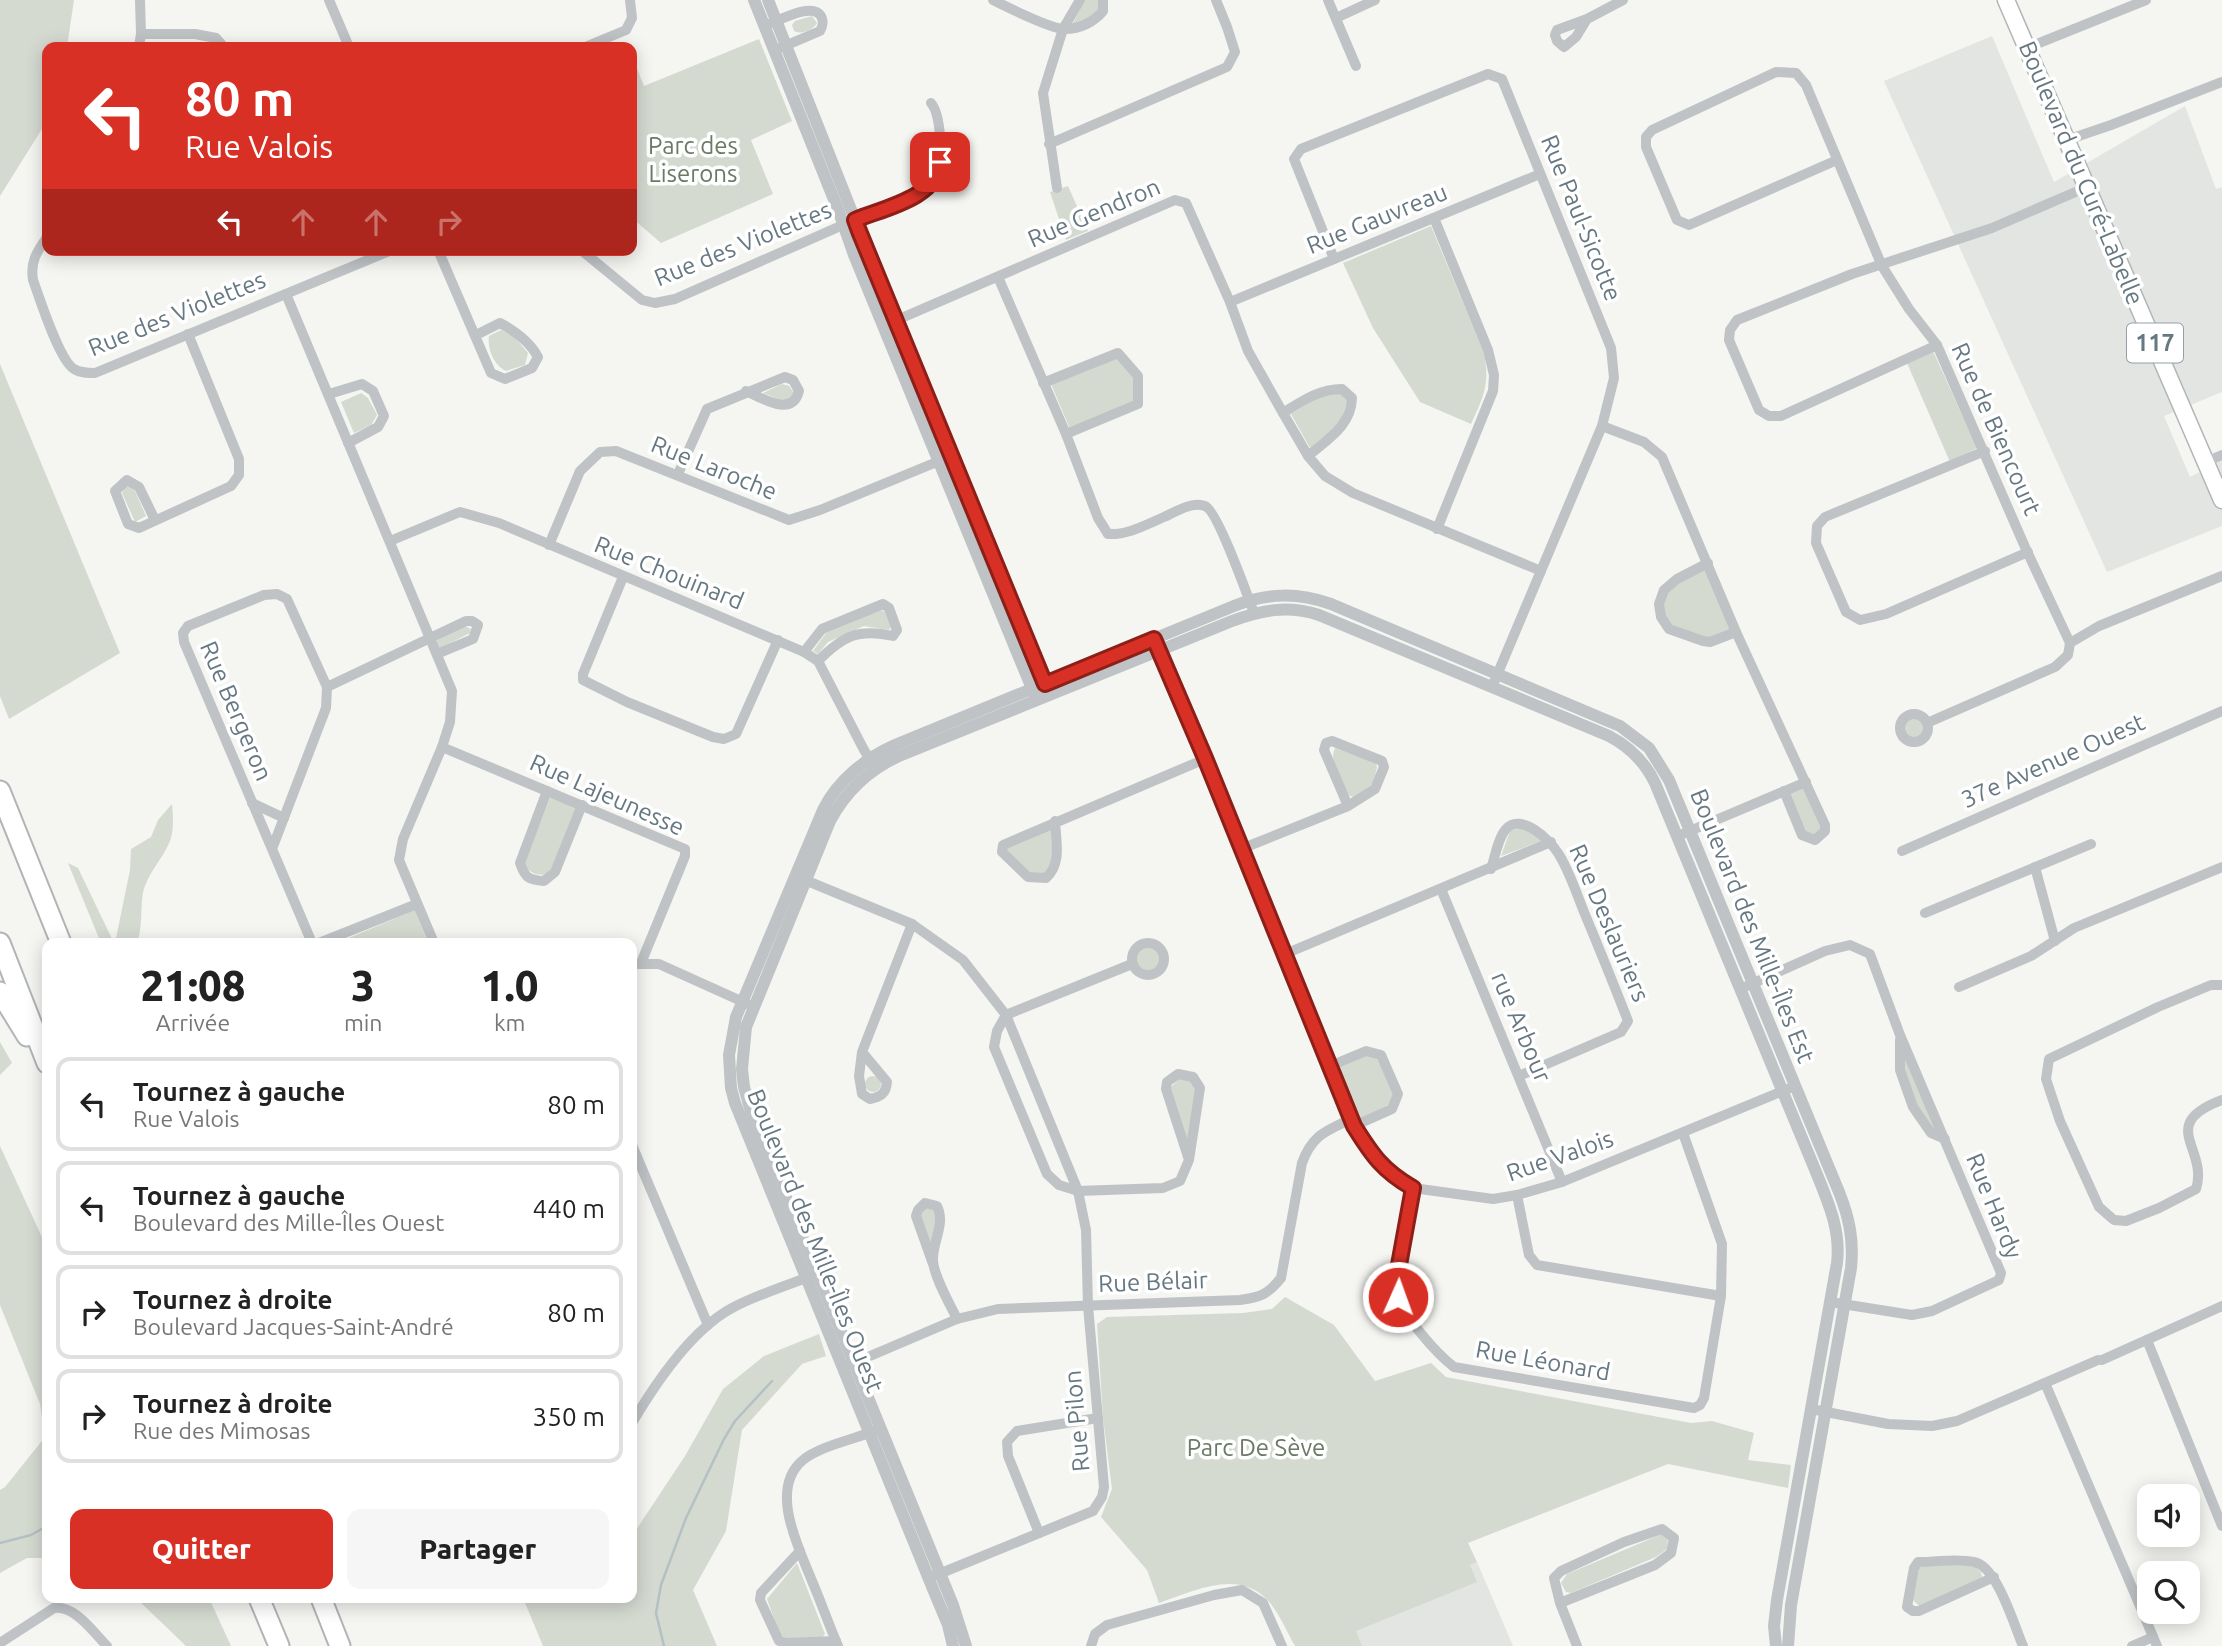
<!DOCTYPE html>
<html lang="fr">
<meta charset="utf-8">
<style>
:root{--surface:#fff;--page:#f6f6f6;--text:#222;--muted:#767676;--line:#e0e0e0;--accent:#d93025}
body{margin:0;font-family:Ubuntu,sans-serif;background:var(--page);color:var(--text);height:100vh;display:flex;flex-direction:column;font-size:26px;white-space:nowrap}
*{box-sizing:border-box;margin:0}
p{font-size:23px;color:var(--muted)}
.icon{flex:none;width:38px;height:38px;fill:none;stroke:currentColor;stroke-width:2;stroke-linecap:round;stroke-linejoin:round}
.map{position:relative;flex:1;overflow:hidden}
.panel{position:absolute;left:42px;top:938px;width:595px;height:665px;display:flex;flex-direction:column;background:var(--surface);border-radius:14px;box-shadow:0 4px 18px #0003}
.panel>*{flex:none}
.top-card{position:absolute;left:42px;top:42px;width:595px;height:214px;border-radius:14px;box-shadow:0 4px 18px #0003;background:#d93025;color:#fff;overflow:hidden}
.tools{position:absolute;left:2137px;top:1484px;display:grid;gap:14px}
.tools a{display:grid;place-items:center;width:63px;height:63px;border-radius:14px;background:var(--surface);box-shadow:0 4px 18px #0003;font-size:35px}
.pin{position:absolute;display:grid;place-items:center;width:60px;height:60px;color:#fff;margin:-30px;border-radius:14px;box-shadow:0 4px 10px #0006}
.me{position:absolute;width:77px;margin:-38px;rotate:2deg;stroke-linejoin:round;filter:drop-shadow(0 0 5px #0008)}
.turn{display:flex;align-items:center;gap:24px;height:147px;padding:0 28px;font-size:32px}
.turn .icon{width:91px;height:91px;stroke-width:2.5}
.turn b{display:block;font-size:49px;line-height:60px}
.lanes{display:flex;align-items:center;height:66px;padding:0 28px;background:#0003;justify-content:center;gap:35px;direction:ltr}
.lanes .off{opacity:.35}
.eta{display:flex;justify-content:space-evenly;align-items:center;height:119px;text-align:center}
.eta b{font-size:42px;font-weight:800;line-height:49px}
.action{display:flex;gap:14px;margin-top:auto;padding:14px 28px}
.action a{flex:1;height:80px;border-radius:14px;background:var(--accent);color:#fff;font-size:28px;font-weight:800;line-height:80px;text-align:center}
.action a+a{background:var(--page);color:var(--text)}
ul{padding:0;list-style:none}
li{display:flex;align-items:center;gap:21px;height:94px;margin:0 14px 10px;padding:0 14px;border:4px solid var(--line);border-radius:14px}
li div{flex:1}
li b{display:block;font-size:26px}
li em{font-style:normal}
.map>svg:first-child{display:block}
.built{fill:#e3e5e3}
.green{fill:#d5dad1}
.lines{fill:none;stroke-linecap:round;stroke-linejoin:round}
.stream{stroke:#b4c1c4;stroke-width:2.5}
.primary-casing{stroke:#b0b6b8;stroke-width:19}
.motorway-casing{stroke:#b0b5b7;stroke-width:23}
.minor{stroke:#bfc3c6;stroke-width:10}
.tertiary{stroke:#bfc3c6;stroke-width:12}
.primary{stroke:#fff;stroke-width:16}
.motorway{stroke:#fff;stroke-width:19}
.route-casing{stroke:#8d1f18;stroke-width:18}
.route{stroke:#d93025;stroke-width:12}
.labels{text-anchor:middle;stroke-width:7;stroke-linejoin:round;paint-order:stroke}
.shield{fill:#fff;stroke:#94a0a7;stroke-width:2}
.shield-label{font-size:23px;font-weight:bold;fill:#667881}
.park-label{font-size:24px;fill:#6b7965;stroke:#fff}
.street-label{font-size:24px;fill:#667881;stroke:#fff}
</style>
<div class="map">
<svg width="2222" height="1646" viewBox="0 0 2222 1646">
<rect width="100%" height="100%" fill="#f5f5f2"/>
<g class="built">
<path d="M1992,36l62,146 131,-76 31,83 6,-2v205l-58,24 26,61 32,-16v65l-115,46 -223,-491z"/>
<path d="M1477,1562l36,84h-153l-11,-33z"/>
</g>
<g class="green">
<path d="M0,0h74l-7,47h-20v74l-47,75z"/>
<path d="M1085,0h15l2,3 -7,13 -23,9z"/>
<path d="M812,16l5,7c-4,7 -16,12 -23,8l-2,-6 3,-4z"/>
<path d="M759,39l33,82 -41,19 22,54 -112,49 -29,-25v-128l3,-2 -3,-8v-24l12,30z"/>
<path d="M1068,186l20,45 -22,9 -16,-48z"/>
<path d="M1431,226l53,127c6,32 0,42 -13,71l-51,-22 -47,-74 -30,-65z"/>
<path d="M501,330l13,6 14,17 -3,12 -19,6c-12,-5 -19,-22 -17,-35z"/>
<path d="M1933,351l44,97 -27,14 -43,-99z"/>
<path d="M1117,357l17,21v23l-64,28 -19,-45z"/>
<path d="M0,364l120,289 -111,66 -9,-23z"/>
<path d="M782,384l7,2 5,7 -9,9 -22,-9z"/>
<path d="M361,393l7,5 9,17 -6,10 -17,8 -13,-31z"/>
<path d="M1341,393l7,7 -9,25 -29,23 -19,-34 25,-16z"/>
<path d="M130,486l5,5 11,25 -11,6 -13,-29 3,-6z"/>
<path d="M1706,569l26,61 -26,10 -34,-13 -8,-10 -2,-12 4,-13 12,-10z"/>
<path d="M880,610l6,2 6,14 -3,4 -25,-4 -36,16 -10,12 -5,-3 13,-18z"/>
<path d="M465,626l6,3 -1,4 -31,16 -3,-8z"/>
<circle cx="1914" cy="728" r="12"/>
<path d="M1335,748l39,14 3,4c-2,17 -9,28 -25,31l-5,-3c-5,-13 -19,-33 -12,-46z"/>
<path d="M1804,785l19,40 -9,13 -9,-5 -18,-41z"/>
<path d="M550,798l26,10 -24,60 -7,7 -10,-1 -10,-6v-6z"/>
<path d="M172,804c1,12 2,23 -1,34 -6,19 -24,35 -28,55 -3,17 0,33 -6,50h-22l15,-73 1,-21 20,-12 7,-17z"/>
<path d="M1051,827l3,36 -8,13 -17,-2 -22,-22 -1,-5z"/>
<path d="M1520,828l14,5 7,8 -40,15 9,-25z"/>
<path d="M68,863l10,5 36,75h-13z"/>
<path d="M415,910l13,33h-91z"/>
<circle cx="1147" cy="959" r="14"/>
<path d="M0,1042l12,21 -12,12z"/>
<path d="M1902,1045l37,89c-28,-15 -37,-61 -37,-89z"/>
<path d="M1365,1055l12,3 17,36 -4,10 -34,19 -25,-54z"/>
<circle cx="873" cy="1084" r="8"/>
<path d="M1180,1078l12,3 4,8 -9,56 -18,-56z"/>
<path d="M0,1146l47,102v310h-20l-27,15v-83l5,-3 40,-50 -5,-33 -40,-99z"/>
<path d="M927,1206l8,2 2,6 -6,41 -11,-34 2,-11z"/>
<path d="M1285,1297l49,28 41,56 56,-18 15,14 245,46 21,-2 42,12 -6,27 43,5 -3,23 -120,-24 -200,79 9,19 -7,3 7,17 -121,49 6,15h-67c-8,-14 -15,-31 -25,-43 -29,-36 -76,-12 -111,0l-12,-33 -46,-53 11,-28 -9,-71 -6,-94 10,-7 136,-4 29,-4z"/>
<path d="M819,1334l7,22 -24,8 -60,66 -16,101 -33,59 24,56h-174l-20,-48h109v-62l53,-80 38,-67 41,-33z"/>
<path d="M1662,1534l6,4 -1,11 -11,8 -85,36 -5,-1 -5,-9 6,-9z"/>
<path d="M797,1563l28,71 -4,5 -33,1 -8,-5 -13,-36z"/>
<path d="M1974,1565l7,7 1,5 -62,30 -7,-7 6,-32 4,-2z"/>
<path d="M136,1598h73l22,48h-45z"/>
</g>
<g class="lines">
<g class="stream">
<path d="M0,1543l31,-8 16,-9"/>
<path d="M664,1646l-8,-33 5,-28 25,-67 38,-79 11,-18 37,-40"/>
</g>
<g class="primary-casing">
<path id="primary" d="M2006,0l216,500"/>
</g>
<g class="motorway-casing">
<g id="motorway">
<path d="M0,791l61,152"/>
<path d="M0,943l47,120"/>
<path d="M0,992l27,44"/>
<path d="M259,1598l20,48"/>
<path d="M321,1598l19,48"/>
</g>
</g>
<g class="minor">
<path d="M329,0l20,47"/>
<path d="M993,0c14,7 58,29 72,29 15,0 29,-7 38,-18v-11"/>
<path d="M1328,0l28,66"/>
<path d="M1336,18l39,-18"/>
<path d="M1587,19l-11,18 -12,10 -7,-6 -2,-6 2,-5 30,-11 36,-19"/>
<path d="M764,26c13,-4 48,-25 57,-10 3,6 2,10 -1,15l-40,17"/>
<path d="M141,34h54l21,4 8,9"/>
<path d="M139,47l2,-13 -1,-34"/>
<path d="M585,47l41,-17 6,-12 -2,-18"/>
<path d="M2027,48l119,-48"/>
<path d="M2067,140l44,-15 111,-43"/>
<path d="M1049,144l178,-77 8,-15 -8,-25 -11,-27"/>
<path d="M1837,160l-148,65 -12,-5 -31,-73v-10l6,-7 124,-58 20,1 10,12 76,181 27,43 28,36 88,202 45,96"/>
<path d="M1057,188l-14,-95 20,-64 17,-29"/>
<path d="M1434,218l54,132 6,25 -1,16 -56,138"/>
<path d="M47,237c-10,15 -17,24 -14,43 7,19 26,80 41,89 6,4 14,4 21,4l297,-123"/>
<path d="M438,250l53,123 14,6 27,-11 6,-11c-8,-15 -23,-26 -38,-34l-24,12"/>
<path d="M581,250l61,50 13,3 20,-4 254,-112c4,-4 8,-8 9,-14 5,-14 3,-59 -7,-70"/>
<path d="M1334,259l-40,-100 7,-10 187,-75 14,5 109,269 3,30 -12,48 -110,261"/>
<path d="M998,277l68,157 32,84 10,16c20,1 37,-9 56,-17 11,-5 28,-16 41,-11 12,4 43,91 49,107"/>
<path d="M286,294l166,397 -2,31 -8,25 -39,92 -4,21 35,83"/>
<path d="M1230,302l310,-128"/>
<path d="M883,326l292,-126 11,3 44,99 18,49 35,62 25,43 17,20 28,17 188,78"/>
<path d="M1937,345l-156,71h-12l-10,-6 -30,-70 1,-10 7,-10 115,-46 140,-46 95,-41"/>
<path d="M1043,383l75,-30 20,23v28l-72,30"/>
<path d="M329,394l33,-10 11,7 11,25 -6,11 -30,16"/>
<path d="M1283,413c19,-12 36,-24 59,-24l10,9c-1,28 -24,41 -44,58"/>
<path d="M1602,426l42,16 18,15 74,175 89,193v6l-10,9 -13,-5 -18,-44"/>
<path d="M1985,451l-160,66 -8,9 -1,17 30,69 14,8 26,-6 142,-62"/>
<path d="M2206,462l16,-7"/>
<path d="M678,474l29,-65 78,-32 8,3 6,11c-7,27 -37,7 -53,0"/>
<path d="M155,520l-16,-33 -12,-7 -12,11 13,33 11,4 92,-42 8,-11v-16l-51,-125"/>
<path d="M390,541l70,-29 39,11 305,129 14,9 46,89 9,14"/>
<path d="M549,545l31,-74 20,-19 16,-1 173,69 31,-10 124,-51"/>
<path d="M1708,563l-31,16 -13,11 -5,14 2,13 8,12 34,12 7,1 26,-10"/>
<path d="M623,577l-40,97v6l44,22 86,35 11,2 12,-5 42,-94"/>
<path d="M1154,639l51,120 149,367 20,33 18,17 21,12 80,11 24,-4 45,-13 233,-96"/>
<path d="M804,652l18,-23 61,-25 6,4 8,22 -4,6c-35,-8 -50,0 -75,25"/>
<path d="M327,687l139,-66h6l6,4 -5,14 -36,15"/>
<circle cx="1914" cy="728" r="14"/>
<path d="M1927,723l128,-56 13,-12 2,-12 29,-17 123,-50"/>
<path d="M442,747l243,102v7l-44,107"/>
<path d="M547,791l-27,72c5,15 9,17 24,18l11,-9 27,-67"/>
<path d="M252,803l32,15"/>
<path d="M1055,821c1,20 7,43 -9,57l-18,-1 -26,-25 1,-7 202,-86"/>
<path d="M1678,836l128,-54"/>
<path d="M272,849l54,-141 1,-21 -40,-88 -10,-5 -13,1 -76,31 -5,7 1,9 128,301"/>
<path d="M1241,849l107,-43 27,-17 9,-22 -2,-6 -50,-20 -6,2 -2,7 24,56"/>
<path d="M1902,851l320,-140"/>
<path d="M2035,867l20,74"/>
<path d="M1491,869c4,-12 7,-31 15,-40 15,-17 44,11 52,24 11,17 18,39 26,59 15,36 30,73 44,109l-7,11 -102,44"/>
<path d="M800,878l112,46 51,36 43,55 72,176 8,39 2,76 16,181 -2,10 -9,14 -159,65"/>
<path d="M1441,889l121,293"/>
<path d="M1925,913l166,-69"/>
<path d="M319,943l98,-39"/>
<circle cx="1148" cy="959" r="16"/>
<path d="M1285,954l266,-112"/>
<path d="M632,964h27l91,41"/>
<path d="M1132,964l-126,51 -9,16 -3,16 53,127 12,11 19,6 85,-3 17,-7 9,-21 11,-72 -7,-11 -15,-3 -11,8 -1,7 23,71"/>
<path d="M2222,985h-11l-53,22 -109,52 -3,20 14,42 39,86 15,13 12,1 33,-13 37,-19c13,-41 -40,-64 26,-89"/>
<path d="M1747,986l78,-35 25,-6 20,9 30,81 101,238 -2,7 -67,31 -20,4 -82,-13"/>
<path d="M1959,987l72,-31 43,-28 148,-61"/>
<path d="M1900,1040v30l13,37 18,26 14,6"/>
<path d="M862,1052l25,30c-1,12 -7,15 -17,17l-8,-5 -3,-18 3,-24 50,-128"/>
<path d="M1330,1066l36,-15 15,4 17,39 -6,15 -38,17"/>
<path d="M632,1145l76,180"/>
<path d="M1413,1188c-5,28 -21,80 -15,107 4,20 39,59 56,72l240,41 6,-3 4,-7 17,-102 1,-52 -39,-111"/>
<path d="M1517,1195l12,60 8,10 184,31"/>
<path d="M933,1264l-17,-48 2,-6 7,-7 12,3c9,18 -5,36 -4,55 1,16 17,43 24,58"/>
<path d="M2147,1340l75,186"/>
<path d="M2102,1360l120,-54"/>
<path d="M849,1365l108,-46 41,-10 242,-9c21,-3 27,-5 41,-22l21,-115c10,-28 24,-32 49,-44"/>
<path d="M2045,1383l112,263"/>
<path d="M1811,1409l77,15 44,2 25,-5 141,-61"/>
<path d="M632,1423c23,-39 61,-95 102,-116 25,-13 54,-22 80,-32"/>
<path d="M1039,1533l-31,-77 -1,-14 10,-11 81,-13"/>
<path d="M800,1551l-39,42 -1,7 19,41 8,2 49,-2"/>
<path d="M1994,1577l-75,34h-6l-6,-4 7,-39 4,-6c18,0 39,-4 56,0 23,4 40,63 49,84"/>
<path d="M1560,1603l95,-38 16,-12 3,-15 -12,-9 -38,13 -63,29 -7,7 6,25 17,43"/>
<path d="M0,1643l54,-35c21,-3 39,24 53,38"/>
<path d="M838,1646c-9,-21 -17,-44 -26,-65 -13,-33 -44,-92 -9,-121 17,-14 52,-21 74,-30"/>
<path d="M1091,1646l4,-12 12,-9 107,-30 28,-5 21,13 19,43"/>
<path d="M2132,1646l21,-9"/>
</g>
<g class="tertiary">
<path d="M754,0l85,212 15,43 181,441"/>
<path d="M768,0l112,283 167,406"/>
<path d="M953,1646l-5,-21 -15,-36 -198,-486 -4,-15 -2,-33 7,-38 87,-207c15,-30 43,-52 72,-65l339,-139c33,-13 63,-14 97,-2l289,122 29,22 20,32 170,412c10,25 15,48 12,76l-60,337 -3,41"/>
<path d="M966,1646l-13,-41 -202,-493 -7,-25 -2,-18 4,-42 84,-206c16,-30 38,-51 69,-65l333,-135c29,-11 56,-16 87,-6l290,121c21,11 36,26 46,47l161,389c12,30 25,58 21,91l-60,337 -3,26 2,20"/>
</g>
<use href="#primary" class="primary"/>
<use href="#motorway" class="motorway"/>
</g>
<g class="lines">
<g class="route-casing">
<path id="route" d="M940,162c-3,36 -56,46 -85,58l4,11 186,453 109,-45 51,119 149,368c18,29 29,45 59,62l-16,88 1,21"/>
</g>
<use href="#route" class="route"/>
</g>
<g class="labels">
<rect class="shield" x="2127" y="323.5" width="56" height="39" rx="5"/>
<g class="shield-label">
<text x="2155" y="351">117</text>
</g>
<g class="park-label">
<text x="693" y="154">Parc des<tspan x="693" dy="28">Liserons</tspan></text>
<text x="1256" y="1456">Parc De Sève</text>
</g>
<g class="street-label">
<text transform="translate(2081 173) rotate(67)" y="8">Boulevard du Curé-Labelle</text>
<text transform="translate(1094 213) rotate(-23)" y="8">Rue Gendron</text>
<text transform="translate(1581 218) rotate(68)" y="8">Rue Paul-Sicotte</text>
<text transform="translate(1377 219) rotate(-22)" y="8">Rue Gauvreau</text>
<text transform="translate(743 244) rotate(-22)" y="8">Rue des Violettes</text>
<text transform="translate(177 314) rotate(-22)" y="8">Rue des Violettes</text>
<text transform="translate(1996 429) rotate(66)" y="8">Rue de Biencourt</text>
<text transform="translate(714 468) rotate(22)" y="8">Rue Laroche</text>
<text transform="translate(669 573) rotate(22)" y="8">Rue Chouinard</text>
<text transform="translate(236 711) rotate(67)" y="8">Rue Bergeron</text>
<text transform="translate(2053 761) rotate(-24)" y="8">37e Avenue Ouest</text>
<text transform="translate(607 795) rotate(24)" y="8">Rue Lajeunesse</text>
<text transform="translate(1609 923) rotate(67)" y="8">Rue Deslauriers</text>
<text transform="translate(1752 926) rotate(68)" y="8">Boulevard des Mille-Îles Est</text>
<text transform="translate(1521 1027) rotate(67)" y="8">rue Arbour</text>
<text transform="translate(1560 1156) rotate(-19)" y="8">Rue Valois</text>
<text transform="translate(1994 1206) rotate(68)" y="8">Rue Hardy</text>
<text transform="translate(815 1241) rotate(68)" y="8">Boulevard des Mille-Îles Ouest</text>
<text transform="translate(1153 1282) rotate(-2)" y="8">Rue Bélair</text>
<text transform="translate(1543 1361) rotate(10)" y="8">Rue Léonard</text>
<text transform="translate(1077 1421) rotate(-95)" y="8">Rue Pilon</text>
</g>
</g>
</svg>
<div class="tools">
<a><svg class="icon" aria-label="sound" viewBox="0 0 24 24"><path d="M4 9h4l5-4v14l-5-4H4zM17 9q2 3 0 6"/></svg></a>
<a><svg class="icon" aria-label="search" viewBox="0 0 24 24"><circle cx="10" cy="10" r="6"/><path d="M15 15l6 6"/></svg></a>
</div>
<div class="pin" style="left:940px;top:162px;background:#d93025"><svg class="icon" aria-label="arrive" viewBox="0 0 24 24"><path d="M6 21V4h12l-3 4 3 4H6"/></svg></div>
<svg class="me" style="left:1398px;top:1297px" viewBox="-20 -20 40 40"><circle r="17" fill="#d93025" stroke="#fff" stroke-width="3"/><path d="M0-11L8 9 0 5-8 9z" fill="#fff"/></svg>
<div class="top-card">
<div class="turn"><svg class="icon" aria-label="left" viewBox="0 0 24 24"><path d="M17 20v-9H6M10 6l-5 5 5 5"/></svg><div><b>80 m</b>Rue Valois</div></div>
<div class="lanes"><svg class="icon" aria-label="left" viewBox="0 0 24 24"><path d="M17 20v-9H6M10 6l-5 5 5 5"/></svg><svg class="icon off" aria-label="ahead" viewBox="0 0 24 24"><path d="M12 20V5M6 11l6-6 6 6"/></svg><svg class="icon off" aria-label="ahead" viewBox="0 0 24 24"><path d="M12 20V5M6 11l6-6 6 6"/></svg><svg class="icon off" aria-label="right" viewBox="0 0 24 24"><path d="M7 20v-9h11M14 6l5 5-5 5"/></svg></div>
</div>
<section class="panel">
<div class="eta">
<div><b>21:08</b><p>Arrivée</p></div>
<div><b>3</b><p>min</p></div>
<div><b>1.0</b><p>km</p></div>
</div>
<ul>
<li><svg class="icon" aria-label="left" viewBox="0 0 24 24"><path d="M17 20v-9H6M10 6l-5 5 5 5"/></svg><div><b>Tournez à gauche</b><p>Rue Valois</p></div><em>80 m</em></li>
<li><svg class="icon" aria-label="left" viewBox="0 0 24 24"><path d="M17 20v-9H6M10 6l-5 5 5 5"/></svg><div><b>Tournez à gauche</b><p>Boulevard des Mille-Îles Ouest</p></div><em>440 m</em></li>
<li><svg class="icon" aria-label="right" viewBox="0 0 24 24"><path d="M7 20v-9h11M14 6l5 5-5 5"/></svg><div><b>Tournez à droite</b><p>Boulevard Jacques-Saint-André</p></div><em>80 m</em></li>
<li><svg class="icon" aria-label="right" viewBox="0 0 24 24"><path d="M7 20v-9h11M14 6l5 5-5 5"/></svg><div><b>Tournez à droite</b><p>Rue des Mimosas</p></div><em>350 m</em></li>
</ul>
<div class="action"><a>Quitter</a><a>Partager</a></div>
</section>
</div>
